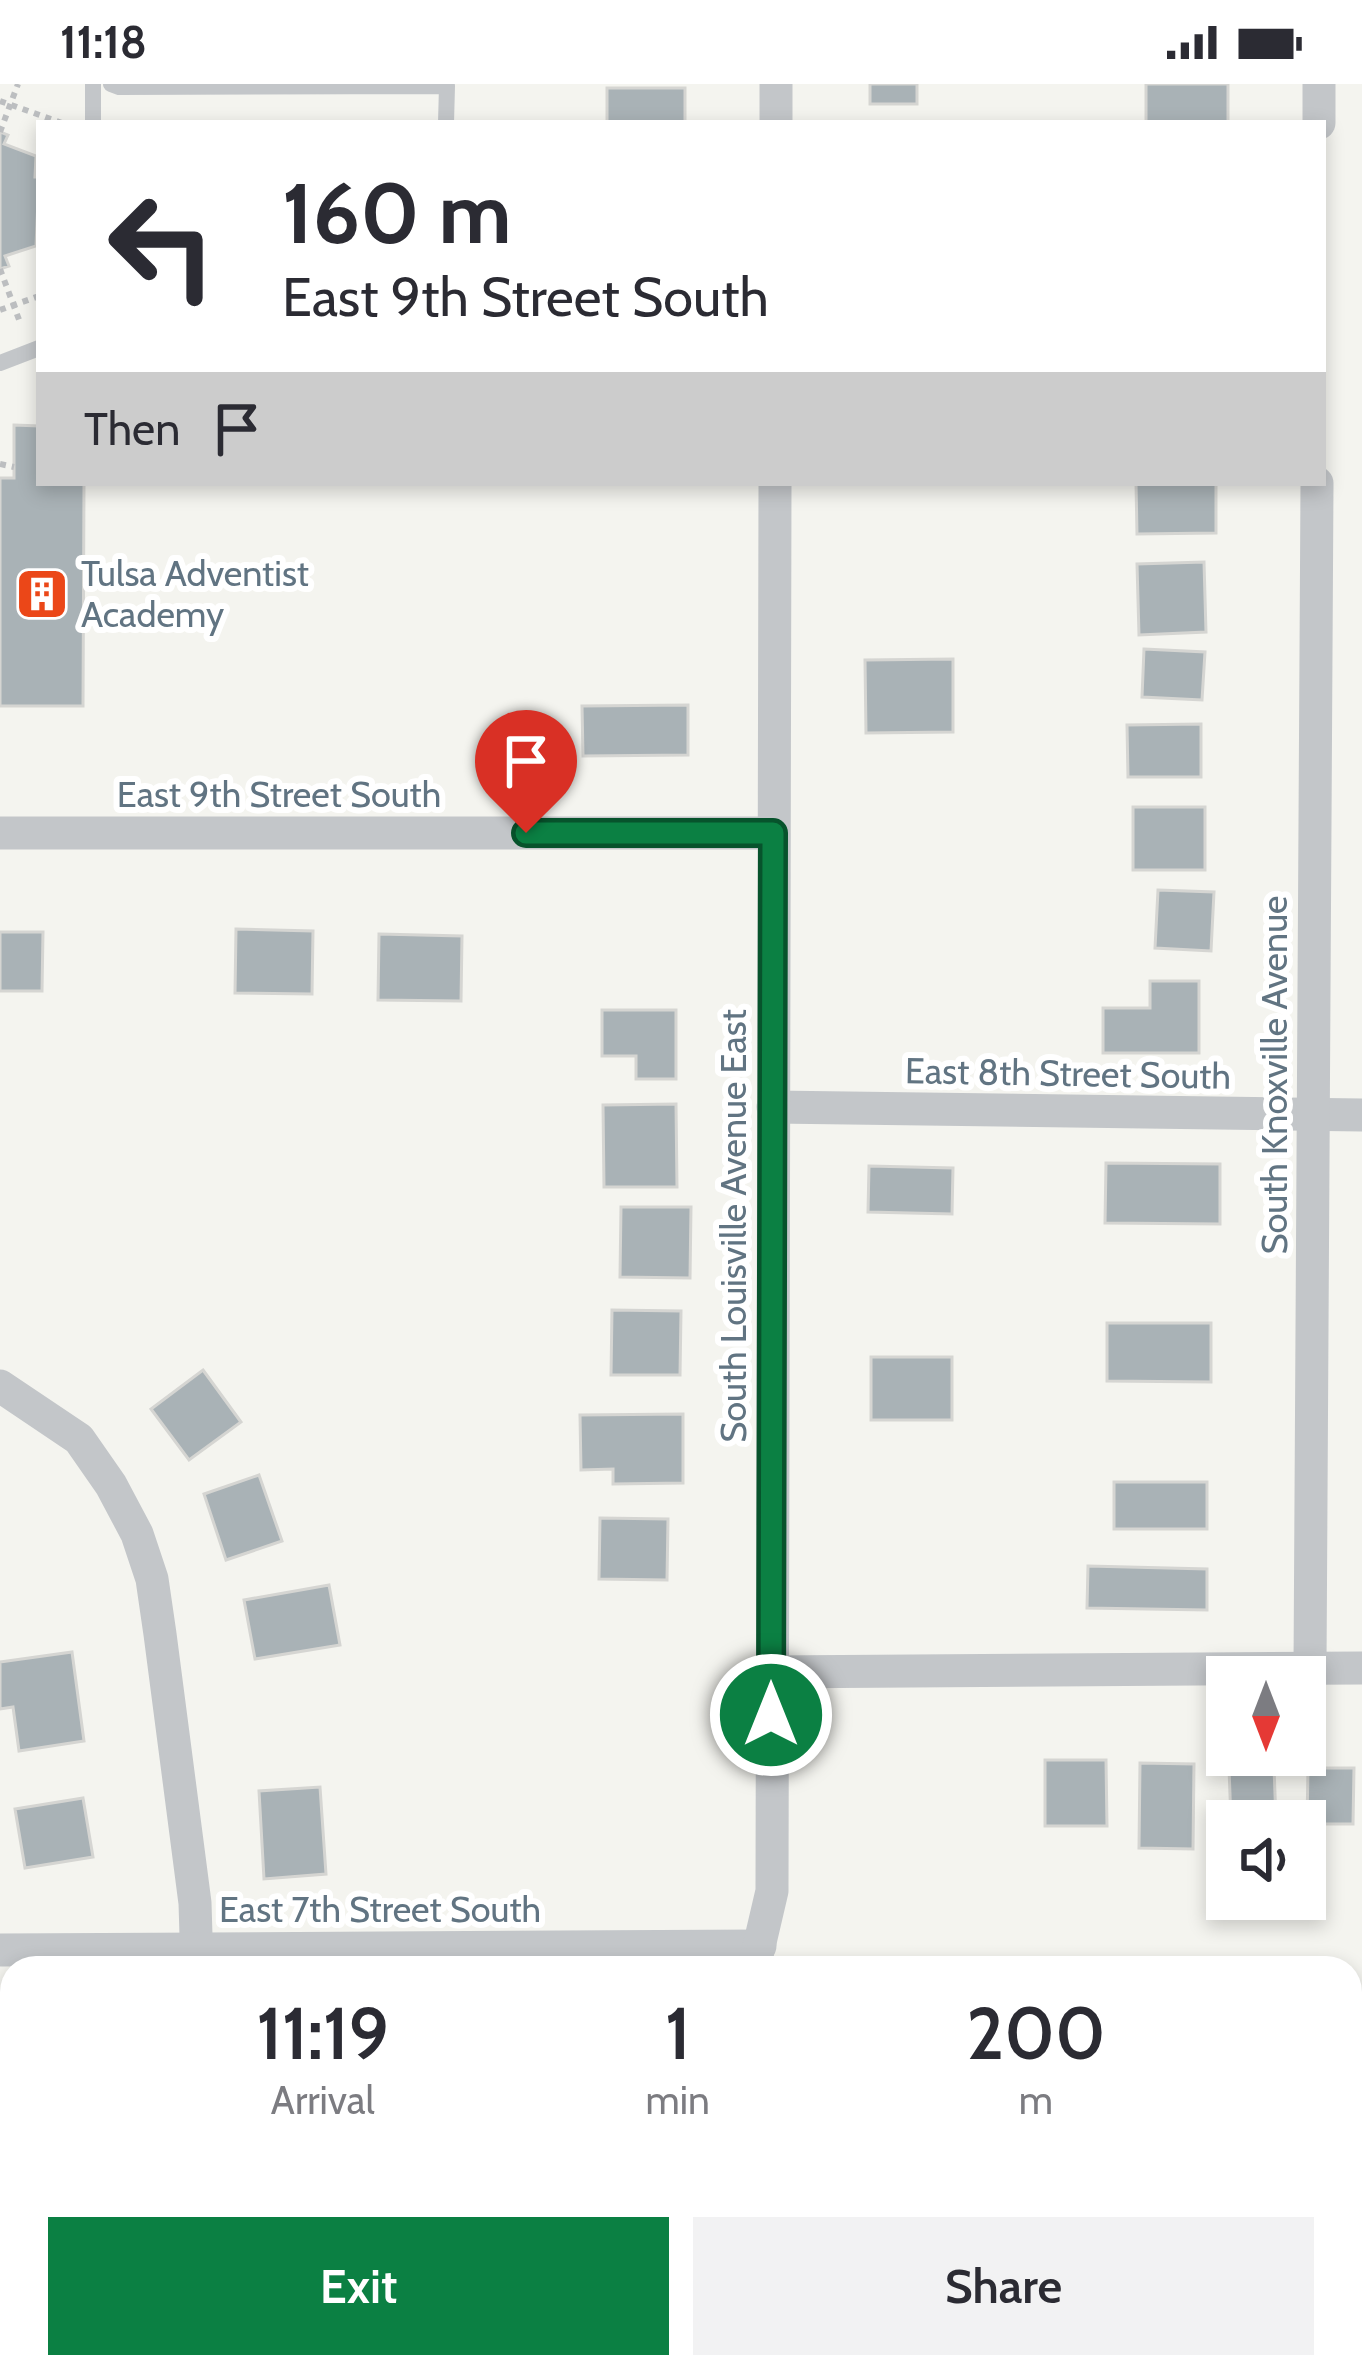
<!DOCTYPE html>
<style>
:root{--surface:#fff;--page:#f2f2f3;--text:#2b2b33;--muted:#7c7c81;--accent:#0b8043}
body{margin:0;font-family:Cabin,sans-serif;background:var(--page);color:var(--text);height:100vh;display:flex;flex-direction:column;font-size:45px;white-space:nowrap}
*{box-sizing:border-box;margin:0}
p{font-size:39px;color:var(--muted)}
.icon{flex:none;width:66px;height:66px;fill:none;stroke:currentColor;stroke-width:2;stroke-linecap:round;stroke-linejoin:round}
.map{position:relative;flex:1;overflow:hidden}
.sheet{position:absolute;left:0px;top:1872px;width:1362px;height:423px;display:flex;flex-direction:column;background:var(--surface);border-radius:36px 36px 0 0;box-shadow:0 6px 18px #0003}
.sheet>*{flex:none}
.guide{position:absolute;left:36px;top:36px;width:1290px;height:366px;border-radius:0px;box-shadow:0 6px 18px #0003;background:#fff;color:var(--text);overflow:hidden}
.needle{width:78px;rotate:180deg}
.buttons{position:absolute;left:1206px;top:1572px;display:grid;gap:24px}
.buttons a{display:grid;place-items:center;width:120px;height:120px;border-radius:0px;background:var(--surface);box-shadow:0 6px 18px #0003;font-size:60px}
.pin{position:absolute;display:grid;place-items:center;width:102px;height:102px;color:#fff;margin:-123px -51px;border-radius:50% 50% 50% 0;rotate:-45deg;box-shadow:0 0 12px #0007}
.pin .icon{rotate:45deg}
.me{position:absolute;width:132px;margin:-66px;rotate:0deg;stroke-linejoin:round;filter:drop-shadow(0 0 9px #0008)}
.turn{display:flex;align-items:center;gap:42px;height:252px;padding:0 48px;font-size:54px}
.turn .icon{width:156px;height:156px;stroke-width:2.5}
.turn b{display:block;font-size:84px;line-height:102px}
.then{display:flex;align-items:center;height:114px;padding:0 48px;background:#0003;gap:24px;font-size:45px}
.eta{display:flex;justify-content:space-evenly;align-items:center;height:204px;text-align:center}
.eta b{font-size:72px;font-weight:600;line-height:84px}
.cta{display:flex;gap:24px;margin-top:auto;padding:24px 48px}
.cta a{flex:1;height:138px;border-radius:0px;background:var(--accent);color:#fff;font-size:48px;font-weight:600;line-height:138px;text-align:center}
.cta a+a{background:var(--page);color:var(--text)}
.status{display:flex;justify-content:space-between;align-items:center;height:84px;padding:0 60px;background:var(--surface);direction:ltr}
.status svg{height:33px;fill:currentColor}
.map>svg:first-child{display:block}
.building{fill:#a9b2b6;stroke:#d5d5d2;stroke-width:3}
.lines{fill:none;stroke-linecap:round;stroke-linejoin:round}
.path{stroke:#bcbec0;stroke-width:6;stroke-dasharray:6 6;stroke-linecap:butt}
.lane{stroke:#c3c6c9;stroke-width:16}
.street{stroke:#c3c6c9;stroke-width:33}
.route-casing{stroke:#07532c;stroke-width:30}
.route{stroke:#0b8043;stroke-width:21}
.labels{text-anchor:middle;stroke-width:12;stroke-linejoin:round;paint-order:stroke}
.poi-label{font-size:36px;fill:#617482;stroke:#fff;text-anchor:start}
.street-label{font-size:36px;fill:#617482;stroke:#fff}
</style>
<div class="status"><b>11:18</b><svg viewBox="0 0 49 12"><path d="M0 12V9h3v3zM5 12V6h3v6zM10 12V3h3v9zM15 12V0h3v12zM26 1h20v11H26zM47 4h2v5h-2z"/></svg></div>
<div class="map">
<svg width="1362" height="2294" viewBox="0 0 1362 2294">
<rect width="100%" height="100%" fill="#f4f4ef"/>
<g class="building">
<rect x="870" y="0" width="47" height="20"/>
<rect x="1146" y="0" width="82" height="38"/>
<rect x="607" y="4" width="78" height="35"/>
<path d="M0,48l8,3 -4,9 32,12 -1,21h4l-3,69 -31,10 4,10 -9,3z"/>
<path d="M14,341l25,1v57h45l-1,223h-83v-228h14z"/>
<path d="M1136,399h80v50l-79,1z"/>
<path d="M1204,478l2,70 -67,3 -2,-71z"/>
<path d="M1144,565l61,3 -3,48 -60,-3z"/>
<path d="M953,575v73l-87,1 -1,-73z"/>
<path d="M688,621v50l-105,1 -1,-50z"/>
<path d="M1201,640v53h-73l-1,-52z"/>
<rect x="1133" y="723" width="72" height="63"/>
<path d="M1158,806l56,2 -3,59 -56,-3z"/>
<path d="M236,845l77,2 -1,63 -77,-1z"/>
<path d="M0,848h43l-1,59h-42z"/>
<path d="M379,850l83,2 -1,65 -83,-1z"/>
<path d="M1150,897h49v72h-96v-45h47z"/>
<path d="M602,926h74v69h-40v-23h-34z"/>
<path d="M676,1020l1,83h-73l-1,-82z"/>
<path d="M1106,1079l114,1v60l-115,-1z"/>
<path d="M869,1082l84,2 -1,46 -84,-2z"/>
<path d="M621,1123h70l-1,71 -70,-1z"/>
<path d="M612,1226l69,1 -1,64h-69z"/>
<path d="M1107,1239h104v59l-104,-1z"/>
<rect x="871" y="1273" width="81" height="63"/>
<path d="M203,1286l38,52 -52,38 -38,-51z"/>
<path d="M683,1330v69l-70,1v-15l-32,1 -1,-55z"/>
<path d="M259,1391l23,66 -56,19 -22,-66z"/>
<rect x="1114" y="1398" width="93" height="47"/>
<path d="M600,1434l68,1 -1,61 -68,-1z"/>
<path d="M1088,1482l119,3v41l-120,-2z"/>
<path d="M329,1501l11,60 -85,14 -11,-59z"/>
<path d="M72,1568l12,89 -65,10 -6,-44 -13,2v-47z"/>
<path d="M1045,1676h61l1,66h-62z"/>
<path d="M1140,1679l54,1 -1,85 -54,-1z"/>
<path d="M1274,1683l2,54h-45l-2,-53z"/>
<path d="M1308,1684h46l-1,56h-46z"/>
<path d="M320,1703l6,87 -62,5 -5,-88z"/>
<path d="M83,1714l10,59 -68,11 -10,-59z"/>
<path d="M8,1933h4v72h-6z"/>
<path d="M1350,1973h9v24h3v50h-12z"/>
<rect x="1350" y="2202" width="12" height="53"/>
<path d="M289,2283h65v11l-66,-2z"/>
<rect x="1080" y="2283" width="43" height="11"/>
</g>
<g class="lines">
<g class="path">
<path d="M0,17l62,22"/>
<path d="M0,48l18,-48"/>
<path d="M0,185l21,56"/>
<path d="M0,226l39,-14"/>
<path d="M0,380l14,3"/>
</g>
<g class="lane">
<path d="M111,0l8,3 328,-1 -1,37"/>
<path d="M93,39v-39"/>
<path d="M0,279l39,-15"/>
</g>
<g class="street">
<path d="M776,39v-39"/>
<path d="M1319,39v-39"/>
<path d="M0,749h773"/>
<path d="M773,1023l589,8"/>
<path d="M0,1302l79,53 32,46 26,49 15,45 8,55 35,269 2,65"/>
<path d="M1310,1584l7,-1185"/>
<path d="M770,1588l592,-4"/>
<path d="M0,1866l760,-4"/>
<path d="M754,1884l18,-77 3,-1408"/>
<path d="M1350,2121h12"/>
<path d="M195,2294v-11"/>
<path d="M748,2294v-11"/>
</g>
</g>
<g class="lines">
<g class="route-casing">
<path id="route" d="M526,749h247l-2,882"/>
</g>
<use href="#route" class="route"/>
</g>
<defs>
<g id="building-square" transform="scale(2.7)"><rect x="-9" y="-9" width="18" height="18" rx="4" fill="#eb4718" stroke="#fff"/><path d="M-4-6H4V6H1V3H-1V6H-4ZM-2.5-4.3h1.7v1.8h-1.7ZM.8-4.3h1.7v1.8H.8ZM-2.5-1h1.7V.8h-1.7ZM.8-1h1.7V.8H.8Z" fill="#fff"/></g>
</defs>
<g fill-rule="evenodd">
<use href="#building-square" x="42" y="510"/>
</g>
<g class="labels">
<g class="poi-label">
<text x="81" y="502">Tulsa Adventist<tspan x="81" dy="41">Academy</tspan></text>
</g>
<g class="street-label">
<text x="279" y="723">East 9th Street South</text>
<text transform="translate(1068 989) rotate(1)" y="13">East 8th Street South</text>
<text transform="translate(1274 991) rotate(-90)" y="13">South Knoxville Avenue</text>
<text transform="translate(733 1142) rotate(-90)" y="13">South Louisville Avenue East</text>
<text x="380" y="1838">East 7th Street South</text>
</g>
</g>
</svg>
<div class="buttons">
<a><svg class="needle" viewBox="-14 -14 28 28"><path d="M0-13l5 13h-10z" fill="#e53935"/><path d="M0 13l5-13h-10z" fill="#7c7c81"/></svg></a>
<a><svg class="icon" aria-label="sound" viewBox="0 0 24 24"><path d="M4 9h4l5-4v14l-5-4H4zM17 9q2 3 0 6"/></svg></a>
</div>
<div class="pin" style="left:526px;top:749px;background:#d93025"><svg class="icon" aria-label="arrive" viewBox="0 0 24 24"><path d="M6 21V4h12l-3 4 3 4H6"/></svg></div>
<svg class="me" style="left:771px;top:1631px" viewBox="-20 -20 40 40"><circle r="17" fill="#0b8043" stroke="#fff" stroke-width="3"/><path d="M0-11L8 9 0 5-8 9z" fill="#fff"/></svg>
<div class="guide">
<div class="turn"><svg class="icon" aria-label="left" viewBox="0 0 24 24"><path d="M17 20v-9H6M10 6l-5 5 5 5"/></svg><div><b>160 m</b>East 9th Street South</div></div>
<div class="then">Then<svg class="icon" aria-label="arrive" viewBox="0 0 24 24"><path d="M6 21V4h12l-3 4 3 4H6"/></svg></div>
</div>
<section class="sheet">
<div class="eta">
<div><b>11:19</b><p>Arrival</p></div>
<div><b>1</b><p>min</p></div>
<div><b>200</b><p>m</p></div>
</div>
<div class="cta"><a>Exit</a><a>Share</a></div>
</section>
</div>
